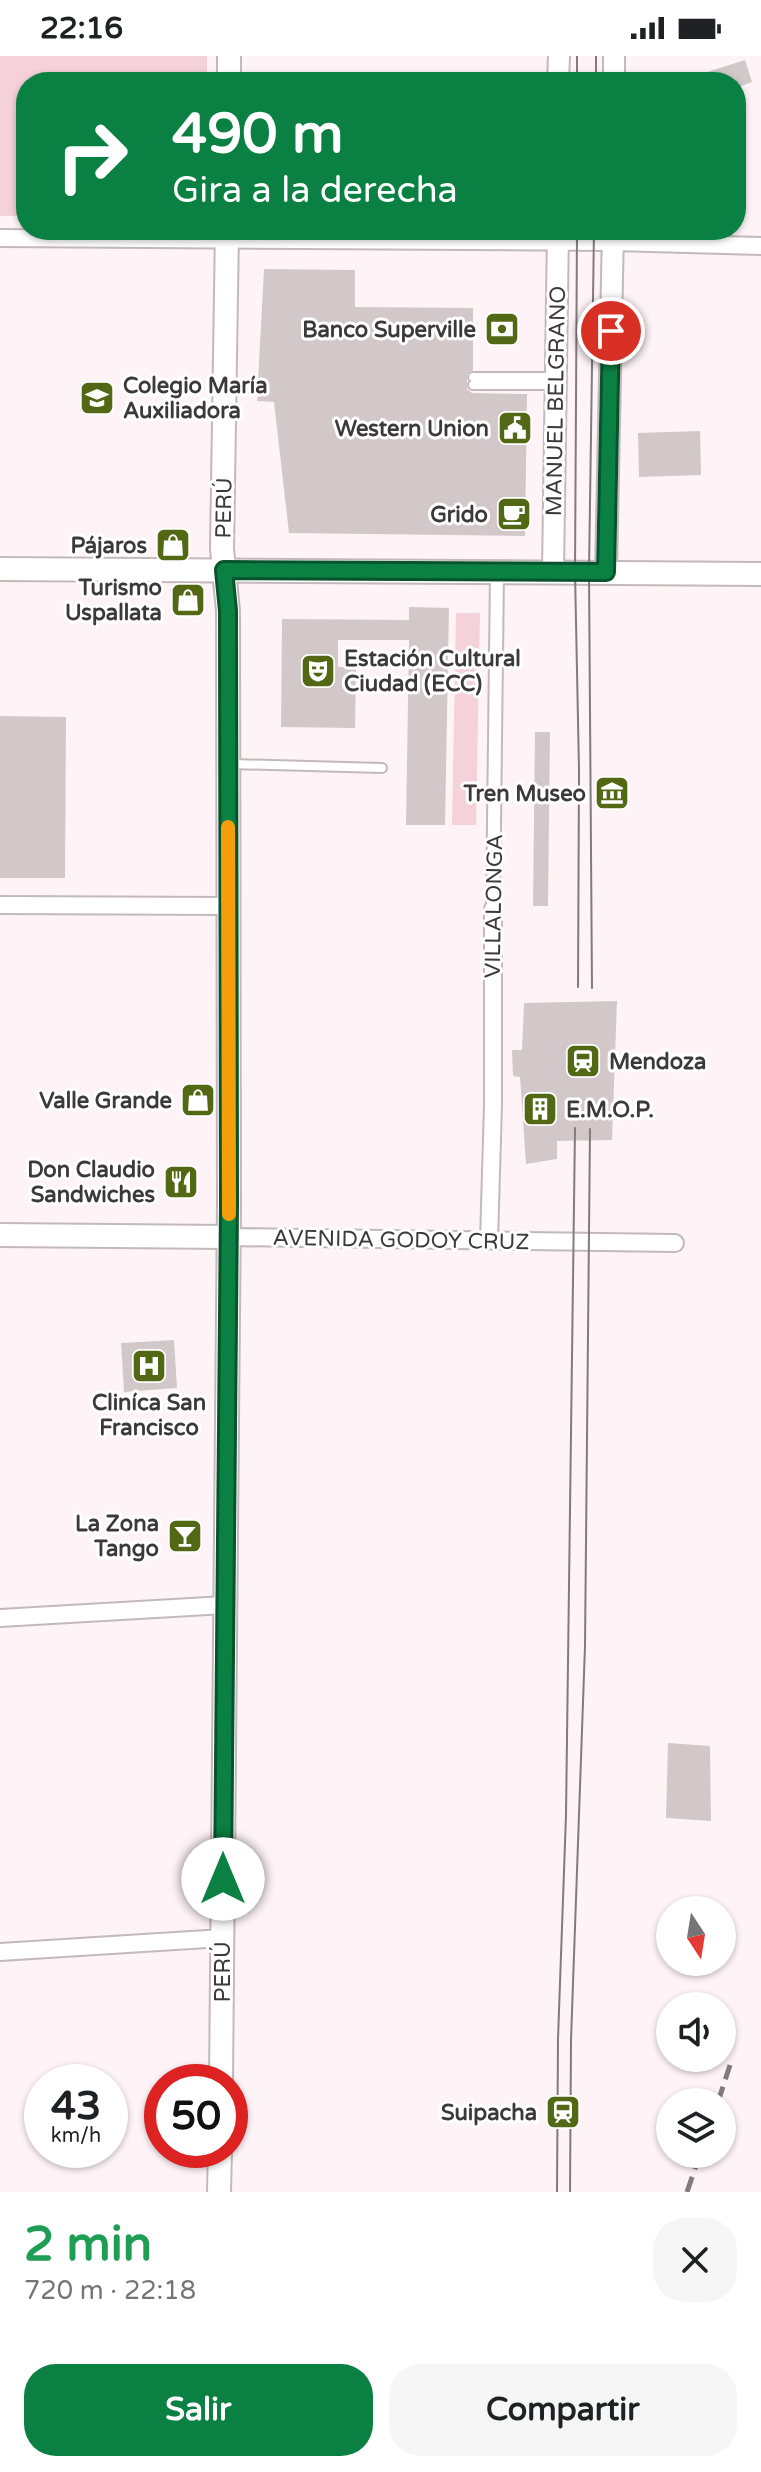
<!DOCTYPE html>
<html lang="es">
<meta charset="utf-8">
<style>
:root{--surface:#fff;--page:#f6f6f6;--text:#202124;--muted:#757577;--accent:#0b8043}
body{margin:0;font-family:"Varela Round",sans-serif;background:var(--page);color:var(--text);height:100vh;display:flex;flex-direction:column;font-size:30px;white-space:nowrap}
*{box-sizing:border-box;margin:0}
p{font-size:26px;color:var(--muted)}
.icon{flex:none;width:44px;height:44px;fill:none;stroke:currentColor;stroke-width:2;stroke-linecap:round;stroke-linejoin:round}
.map{position:relative;height:2136px;overflow:hidden}
.side{display:flex;flex-direction:column;background:var(--surface);flex:1}
.side>*{flex:none}
.hud{position:absolute;left:16px;top:16px;width:730px;height:168px;border-radius:32px;box-shadow:0 2px 6px #0004;background:#0b8043;color:#fff;overflow:hidden}
.needle{width:52px;rotate:168deg}
.buttons{position:absolute;left:656px;top:1840px;display:grid;gap:16px}
.buttons a{display:grid;place-items:center;width:80px;height:80px;border-radius:50%;background:var(--surface);box-shadow:0 2px 6px #0004;font-size:40px}
.speed{position:absolute;left:24px;top:2008px;display:flex;gap:16px;font-size:40px;font-weight:700;text-align:center}
.speed>*{display:grid;place-content:center;width:104px;height:104px;border-radius:50%;background:var(--surface);box-shadow:0 2px 6px #0004;line-height:1}
.speed small{font-size:20px;font-weight:400}
.speed .limit{border:12px solid #d22;background:#fff;color:#111}
.pin{position:absolute;display:grid;place-items:center;width:68px;height:68px;color:#fff;margin:-34px;border:4px solid #fff;border-radius:50%;box-shadow:0 2px 8px #0007}
.me{position:absolute;width:88px;margin:-44px;rotate:0deg;stroke-linejoin:round;filter:drop-shadow(0 0 6px #0008)}
.turn{display:flex;align-items:center;gap:28px;height:168px;padding:0 24px;font-size:36px}
.turn .icon{width:104px;height:104px;stroke-width:2.5}
.turn b{display:block;font-size:56px;line-height:68px}
.round{display:grid;place-items:center;flex:none;width:84px;height:84px;border-radius:32px;background:var(--page)}
.overview{display:flex;align-items:center;justify-content:space-between;height:136px;padding:0 24px}
h1{font-size:48px;font-weight:700;line-height:60px;color:#1e9e55}
.action{display:flex;gap:16px;margin-top:auto;padding:16px 24px}
.action a{flex:1;height:92px;border-radius:32px;background:var(--accent);color:#fff;font-size:32px;font-weight:700;line-height:92px;text-align:center}
.action a+a{background:var(--page);color:var(--text)}
.status{display:flex;justify-content:space-between;align-items:center;height:56px;padding:0 40px;background:var(--surface);direction:ltr}
.status svg{height:22px;fill:currentColor}
.map>svg:first-child{display:block}
.green{fill:#f5d1da}
.building{fill:#d2c8ca}
.lines{fill:none;stroke-linecap:round;stroke-linejoin:round}
.service-casing{stroke:#c3b9bb;stroke-width:12}
.pedestrian-casing{stroke:#c3b9bb;stroke-width:16}
.minor-casing{stroke:#c3b9bb;stroke-width:20}
.tertiary-casing{stroke:#c3b9bb;stroke-width:24}
.secondary-casing{stroke:#c3b9bb;stroke-width:26}
.service{stroke:#fff;stroke-width:8}
.pedestrian{stroke:#fff;stroke-width:12}
.minor{stroke:#fff;stroke-width:16}
.tertiary{stroke:#fff;stroke-width:20}
.secondary{stroke:#fff;stroke-width:22}
.tram{stroke:#817b7d;stroke-width:2}
.rail{stroke:#817b7d;stroke-width:5;stroke-dasharray:16 8;stroke-linecap:butt}
.route-casing{stroke:#07532c;stroke-width:20}
.route{stroke:#0b8043;stroke-width:14}
.slow{stroke:#f59e0b;stroke-width:14}
.labels{text-anchor:middle;stroke-width:6;stroke-linejoin:round;paint-order:stroke}
.poi-label{font-size:22px;font-weight:bold;fill:#3d393a;stroke:#fff;text-anchor:end}
.street-label{font-size:22px;fill:#3d393a;stroke:#fff}
</style>
<div class="status"><b>22:16</b><svg viewBox="0 0 49 12"><path d="M0 12V9h3v3zM5 12V6h3v6zM10 12V3h3v9zM15 12V0h3v12zM26 1h20v11H26zM47 4h2v5h-2z"/></svg></div>
<div class="map">
<svg width="761" height="2136" viewBox="0 0 761 2136">
<rect width="100%" height="100%" fill="#fef3f6"/>
<g class="green">
<path d="M0,0h207v26h-181v134h-26z"/>
<path d="M456,557h24l-4,212h-24z"/>
</g>
<g class="building">
<path d="M745,4l7,22 -16,6v-6h-50l-1,-3z"/>
<path d="M264,213l91,1v37l118,1v62l-6,4v15l5,4 55,1 -2,142 -236,-3 -15,-131 -17,-1 1,-6 7,-6 -1,-5 -6,-3z"/>
<path d="M700,375l1,44 -62,2 -1,-44z"/>
<path d="M409,551l40,1 -4,217h-39l3,-185h-71v27h18l-1,61 -74,-1 1,-108 127,1z"/>
<path d="M0,660l66,1 -1,161h-65z"/>
<path d="M535,676h15l-2,174h-15z"/>
<path d="M617,945l-5,139 -55,1v18l-31,5 -6,-87 -7,-1 -1,-26h10l2,-47z"/>
<path d="M174,1284l3,48 -53,4 -3,-49z"/>
<path d="M668,1687l42,3 1,75 -45,-3z"/>
</g>
<g class="lines">
<g class="service-casing">
<g id="service">
<path d="M473,321h82"/>
<path d="M473,329h82"/>
<path d="M226,332h32"/>
<path d="M231,708l151,4"/>
</g>
</g>
<g class="pedestrian-casing">
<path id="pedestrian" d="M493,853l4,-337"/>
</g>
<g class="minor-casing">
<g id="minor">
<path d="M0,182l613,4 148,4"/>
<path d="M0,849l227,1"/>
<path d="M228,1181l447,6"/>
<path d="M489,1184l4,-135v-196"/>
<path d="M0,1562l225,-13"/>
<path d="M0,1896l223,-14"/>
</g>
</g>
<g class="tertiary-casing">
<g id="tertiary">
<path d="M558,26l1,-26"/>
<path d="M614,26v-26"/>
<path d="M553,516l5,-342"/>
<path d="M606,516l7,-342"/>
</g>
</g>
<g class="secondary-casing">
<g id="secondary">
<path d="M229,26v-26"/>
<path d="M0,513l761,5"/>
<path d="M0,1179l228,2"/>
<path d="M221,2026l8,-878 -1,-593 -6,-62 5,-319"/>
<path d="M219,2136l1,-42"/>
</g>
</g>
<use href="#service" class="service"/>
<use href="#pedestrian" class="pedestrian"/>
<use href="#minor" class="minor"/>
<use href="#tertiary" class="tertiary"/>
<use href="#secondary" class="secondary"/>
<g class="tram">
<path d="M577,0v26"/>
<path d="M596,26v-26"/>
<path d="M577,174l-2,342 4,198 -1,217"/>
<path d="M592,932l-3,-416 5,-342"/>
<path d="M557,2136l1,-153 8,-224 9,-687"/>
<path d="M570,2136l1,-152 14,-394 5,-517"/>
</g>
<g class="rail">
<path d="M718,2046l12,-37"/>
<path d="M687,2136l13,-38"/>
</g>
</g>
<g class="lines">
<g class="route-casing">
<path id="route" d="M223,1823l6,-675 -1,-593 -4,-41 382,2 5,-241"/>
</g>
<use href="#route" class="route"/>
<path class="slow" d="M228,771l1,387"/>
</g>
<defs>
<g id="bank-square" transform="scale(1.8)"><rect x="-9" y="-9" width="18" height="18" rx="4" fill="#536815" stroke="#fff"/><path d="M-6-4H6V4H-6ZM0-2.3a2.3 2.3 0 1 0 0 4.6a2.3 2.3 0 1 0 0-4.6Z" fill="#fff"/></g>
<g id="school-square" transform="scale(1.8)"><rect x="-9" y="-9" width="18" height="18" rx="4" fill="#536815" stroke="#fff"/><path d="M0-5L7-2L0 1L-7-2ZM-4 1L0 2.5L4 1V4Q0 6-4 4Z" fill="#fff"/></g>
<g id="civic-square" transform="scale(1.8)"><rect x="-9" y="-9" width="18" height="18" rx="4" fill="#536815" stroke="#fff"/><path d="M-.6-6.5H3V-4.5H.6V-3L4-1V1h2V6H-6V1h2V-1L-.6-3ZM-1.2 2.5V6h2.4V2.5Z" fill="#fff"/></g>
<g id="cafe-square" transform="scale(1.8)"><rect x="-9" y="-9" width="18" height="18" rx="4" fill="#536815" stroke="#fff"/><path d="M-5.5-4.5H6V0H3Q3 3.5 0 3.5H-2.5Q-5.5 3.5-5.5 0ZM3-3.2v2h1.7v-2ZM-6 4.5H4V6H-6Z" fill="#fff"/></g>
<g id="shop-square" transform="scale(1.8)"><rect x="-9" y="-9" width="18" height="18" rx="4" fill="#536815" stroke="#fff"/><path d="M-5-2.5h2.3a2.7 3.5 0 0 1 5.4 0H5L5.5 6h-11ZM-1.5-2.5h3a1.5 2.3 0 0 0-3 0Z" fill="#fff"/></g>
<g id="theatre-square" transform="scale(1.8)"><rect x="-9" y="-9" width="18" height="18" rx="4" fill="#536815" stroke="#fff"/><path d="M-5-5.5Q0-4 5-5.5V0Q5 5 0 6Q-5 5-5 0ZM-3.3-2.5H-1v1.5H-3.3ZM1-2.5H3.3v1.5H1ZM-2.8 1Q0 5.5 2.8 1Z" fill="#fff"/></g>
<g id="museum-square" transform="scale(1.8)"><rect x="-9" y="-9" width="18" height="18" rx="4" fill="#536815" stroke="#fff"/><path d="M0-6L6-3V-2H-6V-3ZM-5-1h2V3h-2ZM-1-1h2V3h-2ZM3-1h2V3H3ZM-6 4H6V6H-6Z" fill="#fff"/></g>
<g id="station-square" transform="scale(1.8)"><rect x="-9" y="-9" width="18" height="18" rx="4" fill="#536815" stroke="#fff"/><path d="M-3-6H3Q5-6 5-4V2Q5 4 3 4L4.5 6H3L1.5 4h-3L-3 6H-4.5L-3 4Q-5 4-5 2V-4Q-5-6-3-6ZM-3.5-4v3h7v-3ZM-3.5 1v1.5H-2V1ZM2 1v1.5H3.5V1Z" fill="#fff"/></g>
<g id="building-square" transform="scale(1.8)"><rect x="-9" y="-9" width="18" height="18" rx="4" fill="#536815" stroke="#fff"/><path d="M-4-6H4V6H1V3H-1V6H-4ZM-2.5-4.3h1.7v1.8h-1.7ZM.8-4.3h1.7v1.8H.8ZM-2.5-1h1.7V.8h-1.7ZM.8-1h1.7V.8H.8Z" fill="#fff"/></g>
<g id="restaurant-square" transform="scale(1.8)"><rect x="-9" y="-9" width="18" height="18" rx="4" fill="#536815" stroke="#fff"/><path d="M-5-6h1v4h1v-4h1v4h1v-4h1v5L-1.5 .5V6h-2V.5L-5-1ZM5-6V6H3V1.5H1.5Q1.5-4 5-6Z" fill="#fff"/></g>
<g id="hospital-square" transform="scale(1.8)"><rect x="-9" y="-9" width="18" height="18" rx="4" fill="#536815" stroke="#fff"/><path d="M-5-5h3v3.5h4V-5h3V5h-3V1.5h-4V5h-3Z" fill="#fff"/></g>
<g id="bar-square" transform="scale(1.8)"><rect x="-9" y="-9" width="18" height="18" rx="4" fill="#536815" stroke="#fff"/><path d="M-6-5H6L.8 .8V4.5H3.5V6h-7V4.5H-.8V.8Z" fill="#fff"/></g>
</defs>
<g fill-rule="evenodd">
<use href="#bank-square" x="502" y="273"/>
<use href="#school-square" x="97" y="342"/>
<use href="#civic-square" x="515" y="372"/>
<use href="#cafe-square" x="514" y="458"/>
<use href="#shop-square" x="173" y="489"/>
<use href="#shop-square" x="188" y="544"/>
<use href="#theatre-square" x="318" y="615"/>
<use href="#museum-square" x="612" y="737"/>
<use href="#station-square" x="583" y="1005"/>
<use href="#shop-square" x="198" y="1044"/>
<use href="#building-square" x="540" y="1053"/>
<use href="#restaurant-square" x="181" y="1126"/>
<use href="#hospital-square" x="149" y="1310"/>
<use href="#bar-square" x="185" y="1480"/>
<use href="#station-square" x="563" y="2056"/>
</g>
<g class="labels">
<g class="poi-label">
<text x="476" y="281">Banco Superville</text>
<text x="123" y="337" text-anchor="start">Colegio María<tspan x="123" dy="25">Auxiliadora</tspan></text>
<text x="489" y="380">Western Union</text>
<text x="488" y="466">Grido</text>
<text x="147" y="497">Pájaros</text>
<text x="162" y="539">Turismo<tspan x="162" dy="25">Uspallata</tspan></text>
<text x="344" y="610" text-anchor="start">Estación Cultural<tspan x="344" dy="25">Ciudad (ECC)</tspan></text>
<text x="586" y="745">Tren Museo</text>
<text x="609" y="1013" text-anchor="start">Mendoza</text>
<text x="172" y="1052">Valle Grande</text>
<text x="566" y="1061" text-anchor="start">E.M.O.P.</text>
<text x="155" y="1121">Don Claudio<tspan x="155" dy="25">Sandwiches</tspan></text>
<text x="149" y="1354" text-anchor="middle">Cliníca San<tspan x="149" dy="25">Francisco</tspan></text>
<text x="159" y="1475">La Zona<tspan x="159" dy="25">Tango</tspan></text>
<text x="537" y="2064">Suipacha</text>
</g>
<g class="street-label">
<text transform="translate(555 345) rotate(-89)" y="8">MANUEL BELGRANO</text>
<text transform="translate(223 452) rotate(-89)" y="8">PERÚ</text>
<text transform="translate(493 850) rotate(-89)" y="8">VILLALONGA</text>
<text transform="translate(401 1183) rotate(1)" y="8">AVENIDA GODOY CRUZ</text>
<text transform="translate(222 1916) rotate(-90)" y="8">PERÚ</text>
</g>
</g>
</svg>
<div class="buttons">
<a><svg class="needle" viewBox="-14 -14 28 28"><path d="M0-13l5 13h-10z" fill="#e53935"/><path d="M0 13l5-13h-10z" fill="#757577"/></svg></a>
<a><svg class="icon" aria-label="sound" viewBox="0 0 24 24"><path d="M4 9h4l5-4v14l-5-4H4zM17 9q2 3 0 6"/></svg></a>
<a><svg class="icon" aria-label="layers" viewBox="0 0 24 24"><path d="M12 4l9 5-9 5-9-5zM3 14l9 5 9-5"/></svg></a>
</div>
<div class="speed"><div>43<small>km/h</small></div><div class="limit">50</div></div>
<div class="pin" style="left:611px;top:275px;background:#d93025"><svg class="icon" aria-label="arrive" viewBox="0 0 24 24"><path d="M6 21V4h12l-3 4 3 4H6"/></svg></div>
<svg class="me" style="left:223px;top:1823px" viewBox="-20 -20 40 40"><circle r="19" fill="#fff"/><path d="M0-13L10 11 0 6-10 11z" fill="#0b8043"/></svg>
<div class="hud">
<div class="turn"><svg class="icon" aria-label="right" viewBox="0 0 24 24"><path d="M7 20v-9h11M14 6l5 5-5 5"/></svg><div><b>490 m</b>Gira a la derecha</div></div>
</div>
</div>
<section class="side">
<div class="overview"><div><h1>2 min</h1><p>720 m · 22:18</p></div><a class="round"><svg class="icon" aria-label="close" viewBox="0 0 24 24"><path d="M6 6l12 12M18 6L6 18"/></svg></a></div>
<div class="action"><a>Salir</a><a>Compartir</a></div>
</section>
